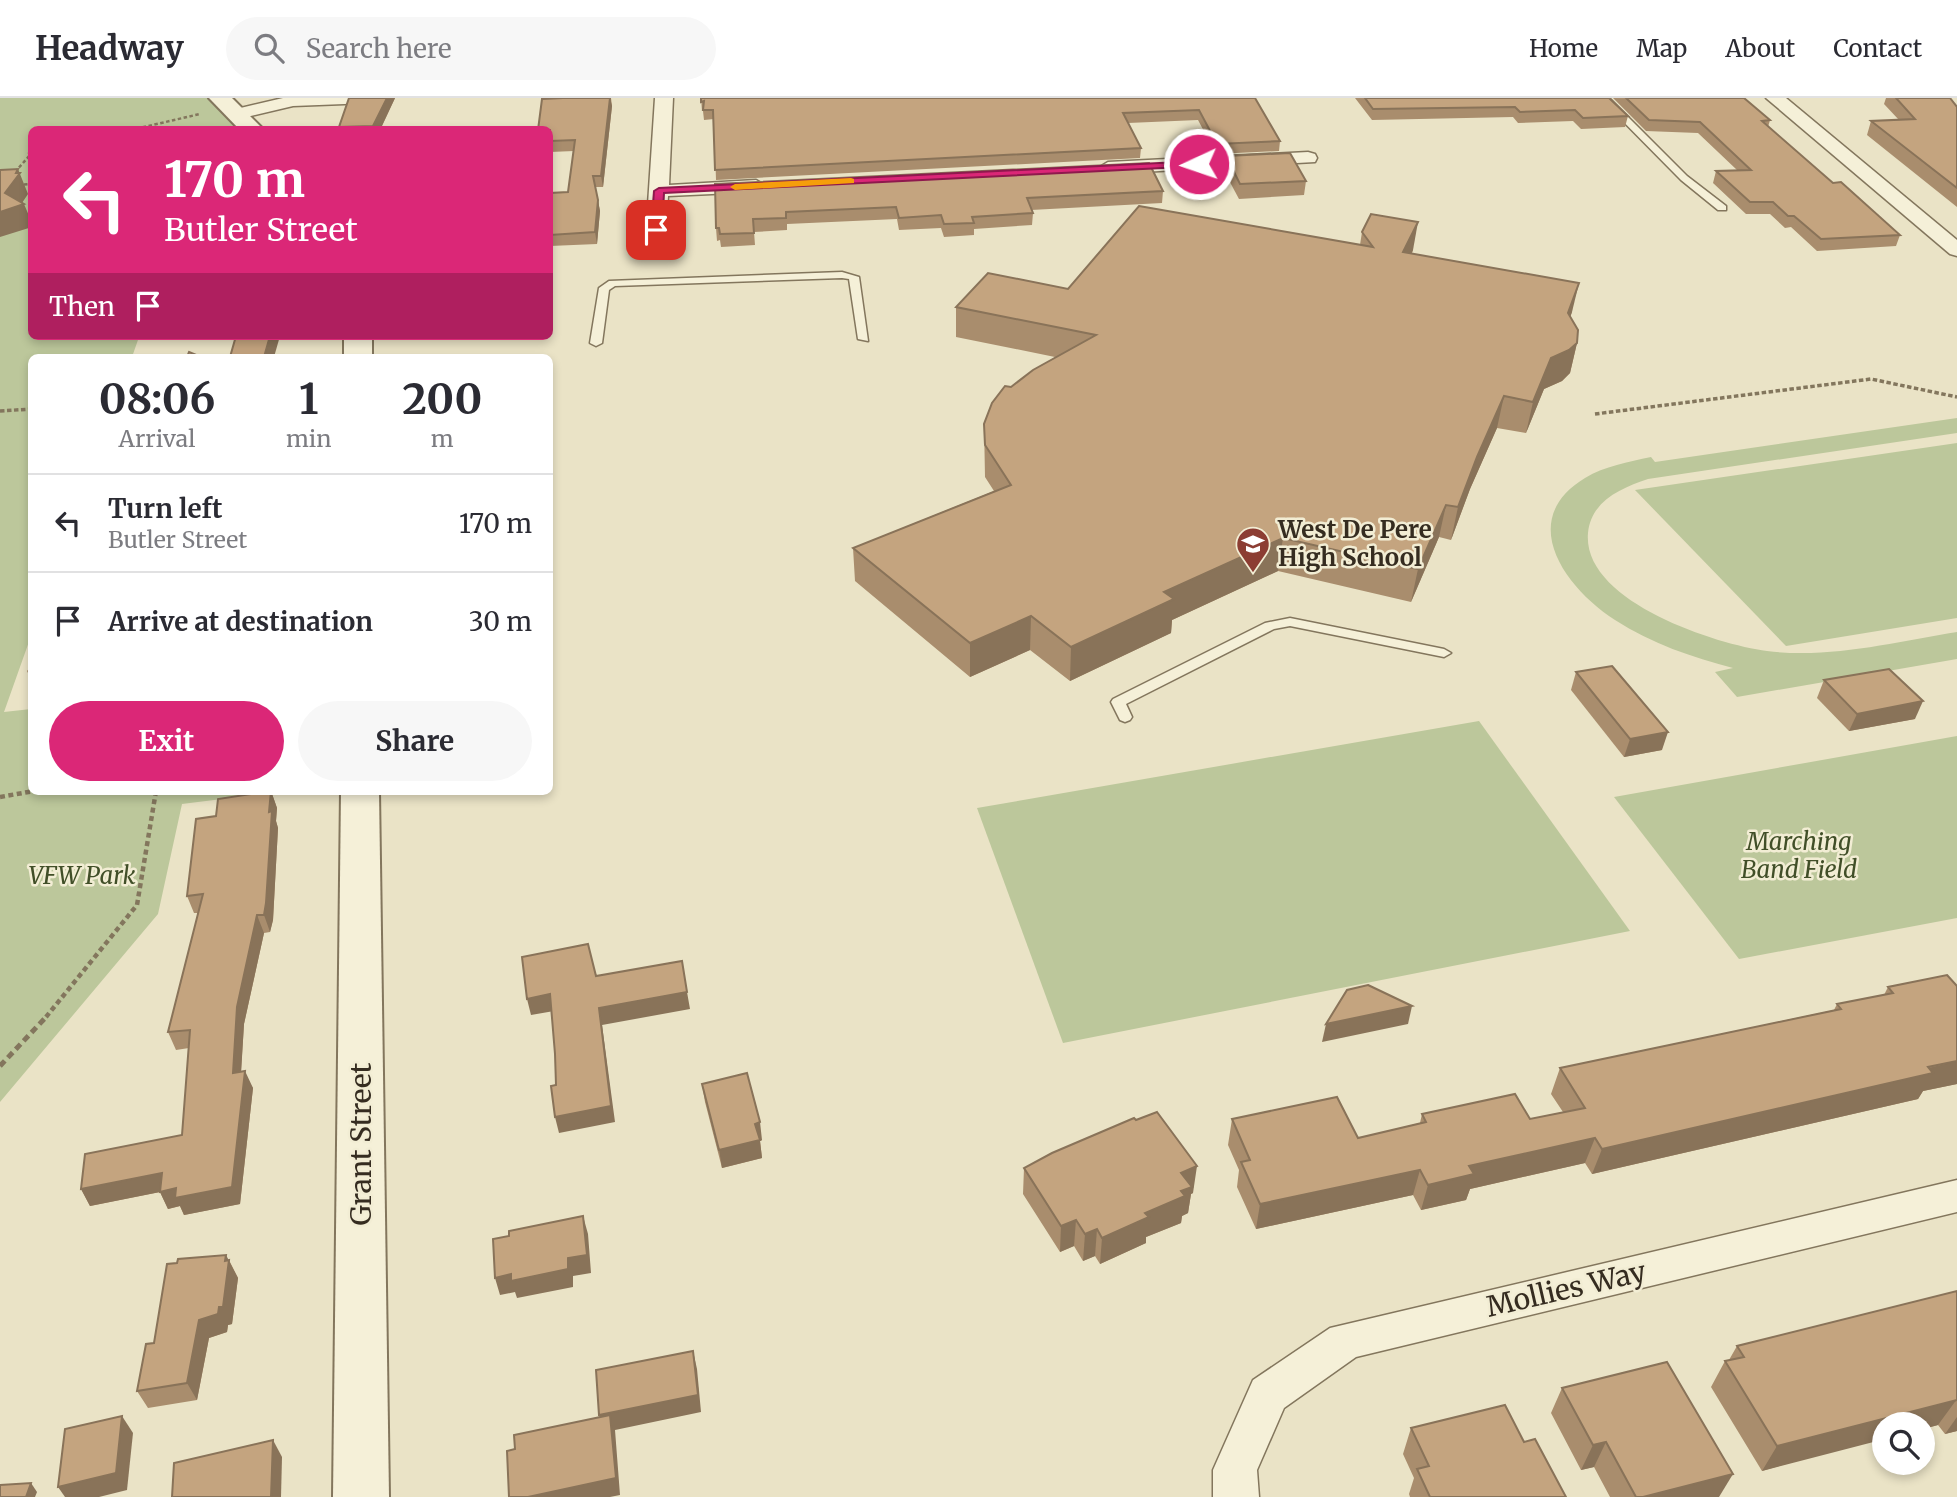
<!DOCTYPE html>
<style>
:root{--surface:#fff;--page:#f7f7f7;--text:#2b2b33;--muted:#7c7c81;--line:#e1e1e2;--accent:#db2777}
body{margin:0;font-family:Merriweather,serif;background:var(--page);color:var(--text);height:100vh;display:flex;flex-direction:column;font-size:26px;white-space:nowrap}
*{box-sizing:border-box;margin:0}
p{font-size:23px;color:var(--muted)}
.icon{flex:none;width:38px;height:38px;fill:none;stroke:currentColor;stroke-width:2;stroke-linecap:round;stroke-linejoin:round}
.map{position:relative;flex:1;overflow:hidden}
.sheet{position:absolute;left:28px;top:256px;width:525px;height:441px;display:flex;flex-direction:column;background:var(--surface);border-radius:10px;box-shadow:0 4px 10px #0003}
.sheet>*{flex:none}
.banner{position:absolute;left:28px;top:28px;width:525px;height:214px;border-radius:10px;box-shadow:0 4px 10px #0003;background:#db2777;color:#fff;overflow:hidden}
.buttons{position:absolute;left:1872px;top:1314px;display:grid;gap:14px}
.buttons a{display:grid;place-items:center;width:63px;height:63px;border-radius:50%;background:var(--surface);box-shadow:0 4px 10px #0003;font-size:35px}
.pin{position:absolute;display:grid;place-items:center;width:60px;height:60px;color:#fff;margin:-30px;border-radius:14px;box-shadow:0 4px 10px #0006}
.me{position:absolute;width:77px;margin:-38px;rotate:267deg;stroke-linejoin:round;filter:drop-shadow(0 0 5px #0008)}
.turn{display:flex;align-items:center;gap:24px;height:147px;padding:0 21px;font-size:32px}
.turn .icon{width:91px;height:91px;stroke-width:2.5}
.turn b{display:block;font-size:49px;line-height:60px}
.then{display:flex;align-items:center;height:66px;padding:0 21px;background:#0003;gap:14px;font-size:26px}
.eta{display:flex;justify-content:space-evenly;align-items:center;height:119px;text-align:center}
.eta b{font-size:42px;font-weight:700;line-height:49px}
.cta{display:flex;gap:14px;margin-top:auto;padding:14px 21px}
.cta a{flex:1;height:80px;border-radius:42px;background:var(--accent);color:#fff;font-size:28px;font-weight:700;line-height:80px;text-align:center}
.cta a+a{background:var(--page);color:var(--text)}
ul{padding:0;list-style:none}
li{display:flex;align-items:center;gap:21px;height:98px;padding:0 21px;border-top:2px solid var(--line)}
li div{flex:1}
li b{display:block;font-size:26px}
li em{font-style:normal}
header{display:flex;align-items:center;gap:42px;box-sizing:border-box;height:98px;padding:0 35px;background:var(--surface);border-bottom:2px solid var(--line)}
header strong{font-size:33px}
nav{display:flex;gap:38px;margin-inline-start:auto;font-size:24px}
.search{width:490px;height:63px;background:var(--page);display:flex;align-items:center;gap:18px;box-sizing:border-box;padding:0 24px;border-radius:38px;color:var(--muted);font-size:26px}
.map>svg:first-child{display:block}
.green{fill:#bcc79b}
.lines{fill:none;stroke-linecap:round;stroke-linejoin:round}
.service-casing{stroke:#83765d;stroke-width:3}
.minor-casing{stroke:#83765d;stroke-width:3}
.tertiary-casing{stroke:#83765d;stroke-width:4}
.path-far3{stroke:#83765d;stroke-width:2.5;stroke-dasharray:3.5 2.5;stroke-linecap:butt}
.path-far2{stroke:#83765d;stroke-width:3.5;stroke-dasharray:4.5 2.5;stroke-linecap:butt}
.path-far1{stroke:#83765d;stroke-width:4.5;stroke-dasharray:5 3.5;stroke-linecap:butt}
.path{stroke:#83765d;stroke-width:5;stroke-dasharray:7 4.5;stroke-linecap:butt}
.service{fill:#f5f0d8;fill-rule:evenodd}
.minor{fill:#f5f0d8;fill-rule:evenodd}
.tertiary{fill:#f5f0d8;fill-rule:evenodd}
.wall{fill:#a98d6d}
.shaded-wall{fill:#897359}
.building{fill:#c4a47f;stroke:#897359;stroke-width:2}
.route{fill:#db2777;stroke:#8e194d;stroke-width:2}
.slow{fill:#f59e0b}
.labels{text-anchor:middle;stroke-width:5;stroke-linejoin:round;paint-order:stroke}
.poi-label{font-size:24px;font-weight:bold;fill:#352c20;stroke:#f2edd4;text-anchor:start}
.park-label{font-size:24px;font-style:italic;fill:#414f28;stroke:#f2edd4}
.near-street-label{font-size:28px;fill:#352c20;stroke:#f2edd4}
</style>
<header>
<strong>Headway</strong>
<div class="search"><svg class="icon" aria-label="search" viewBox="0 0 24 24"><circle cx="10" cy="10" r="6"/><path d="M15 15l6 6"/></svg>Search here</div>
<nav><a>Home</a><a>Map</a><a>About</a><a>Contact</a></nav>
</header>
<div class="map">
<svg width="1957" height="1399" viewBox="0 0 1957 1399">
<rect width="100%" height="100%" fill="#eae3c6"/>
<g class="green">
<path d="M0,0h220l33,31 -221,1v206l107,1 -7,20h-100l-1,279 -27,76 27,-3 1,82h255l-105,13 -24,110 -158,188z"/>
<path d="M1957,320v15l-309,46c-27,9 -57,22 -60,54 -6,68 127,111 179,118 63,8 128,-9 190,-19v27l-220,38 -22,-25 18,-4c-41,-11 -81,-24 -118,-48 -49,-31 -100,-100 -30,-142 20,-12 43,-16 66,-21l4,5z"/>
<path d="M1957,345v175l-171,28 -151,-156z"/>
<path d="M1479,623l151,210 -567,112 -86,-235z"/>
<path d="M1957,638v182l-218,41 -125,-162z"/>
</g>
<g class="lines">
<g class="service-casing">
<g id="service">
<path d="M1600,0h9l78,78 39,30v4h-8l-37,-30z"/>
<path d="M842,174l17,5 9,64 -10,-2 -9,-60 -7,-1 -227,8 -6,4 -7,53 -6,3 -6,-3 9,-55 10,-7z"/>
<path d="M1290,520l154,31 7,4 -7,4 -154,-31 -16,3 -148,75 6,13 -2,3 -5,2 -5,-2 -9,-18 2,-3 152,-76z"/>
</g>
</g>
<g class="minor-casing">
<g id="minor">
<path d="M283,0h96l-9,5 -77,3 -55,13 -9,-5 3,-4z"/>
<path d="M655,0h18l-4,87 87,-5 10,6 -10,6 -88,4 -3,54 -3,4h-14l-3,-4z"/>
<path d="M1766,0h20l171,142v16l-7,-2z"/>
<path d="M1308,54l7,2 2,4 -2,4 -207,12 -10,-6 10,-6z"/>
<path d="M1957,1082v32l-601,145 -72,51 -27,62 2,27h-46v-27l40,-90 77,-52z"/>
</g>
</g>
<g class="tertiary-casing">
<g id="tertiary">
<path d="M209,0h23l32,32h-24z"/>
<rect x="344" y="238" width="28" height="21"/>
<path d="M341,693h38l10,706h-56z"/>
</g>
</g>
<g class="path-far3">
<path d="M47,32l3,-4"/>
<path d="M131,32l69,-16"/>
<path d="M15,74l16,-18 -3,-2 4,-5"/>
<path d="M18,87l14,-1"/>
</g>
<g class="path-far2">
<path d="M0,313l32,-2"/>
<path d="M1595,316l276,-35 86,18"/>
</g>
<g class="path-far1">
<path d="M0,699l34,-6"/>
<path d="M46,919l91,-112 19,-114"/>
</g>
<path class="path" d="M0,968l47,-50"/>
<use href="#service" class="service"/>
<use href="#minor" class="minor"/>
<use href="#tertiary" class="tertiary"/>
</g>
<g class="wall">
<path d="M349,0h46l-15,32h-40l-1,-3z"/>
<path d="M563,0h48l1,8 -9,81h-8l5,24 -3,33 -47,2v-53l18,-1 6,-41 -24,1v-22z"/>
<path d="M701,0h554l25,43 -1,10 -63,3 -18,-34 -70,3 13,25 -1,10 -424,22 -2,-61 -10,1 -1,-9h-1z"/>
<path d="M1355,0h254l19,18 -3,11 -44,2 -8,-8 -55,2 -5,-6 -141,3z"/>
<path d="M1613,0h131l26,22 -2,7 65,56 67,52 -4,11 -79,5 -26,-24 -6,1 -15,-14h-24l-33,-31 3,-12 21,-1 -39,-37 -52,-2z"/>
<path d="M1886,0h64l7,9v100l-90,-72 4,-14 28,-1 -15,-16z"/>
<path d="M1226,58l80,25 -2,14 -65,4 -15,-28z"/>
<path d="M715,86l448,7 -1,12 -131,7 2,3 -1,12 -58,4v6l-30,2 -3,-9 -42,2 -2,-11 -110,5v6l-33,2 1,13 -34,2 -1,-7 -3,1 -1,-13z"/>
<path d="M1362,134l51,18 -1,3 160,59 -2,5 7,26 -7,30 -8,8 -18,8 -18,44 -29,-5 -27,61 -19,51 -12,-3 -28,65 -133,-31 -106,49 -1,13 -101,48 -40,-31 -60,27 -115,-96 -2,-33 141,-57 -9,-14 -1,-53 27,-37 44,-30 -99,-20v-30l404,-62z"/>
<path d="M32,567v16l-5,-10z"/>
<path d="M1576,574l86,78 -38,7 -53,-67z"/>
<path d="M1824,582l91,39 -66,12 -32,-33z"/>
<path d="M271,693l6,17 -1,13 2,7 -5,92 -3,12 -6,1 -20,91 -3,47 12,17 -13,116 -56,11 -4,-9 -12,3 -8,-17 -70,14 -9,-17 101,-54 7,-87 -13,2 -8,-18 30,-119h-4l-7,-17 29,-80z"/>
<path d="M1957,888v98l-34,7 -5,8 -326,75 -7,-11 -115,26 -4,11 -45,10 -8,-15 -157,34 -19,-42 2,-17 -11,-25 4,-26 126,19 62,-15 2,-9 108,5 33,-7 -12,-18 9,-26 274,-58 3,-6 47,-9 4,-8z"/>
<path d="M702,986l60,56 -2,1 2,17 -40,10 -17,-66z"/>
<path d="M1024,1070l169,25 -2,1 -3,19 -6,3 -1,7 -35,14v6l-46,21 -5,-8 -12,5 -9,-15 -14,6 -37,-58z"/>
<path d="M229,1162l9,18 -6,46 -4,1 -1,7 -18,6 -12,62 -49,8 -11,-17z"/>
<path d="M1957,1193v140l-12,3 -7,-9 -15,4v-5l-161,47 -51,-84 14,-26 4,-1 8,-14z"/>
<path d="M1562,1290l157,109h-109l-16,-30 -13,3 -30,-57z"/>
<path d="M1411,1330l113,14 42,55h-156l-1,-3 5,-16 -11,-24z"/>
</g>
<g class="shaded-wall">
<path d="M387,0h8l-15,32h-6l-1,-4z"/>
<path d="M610,0l2,8 -9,81 -2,-11z"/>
<path d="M18,71l10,25 -8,12 4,-2 8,19v4l-32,10v-25l5,-19z"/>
<path d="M598,102l2,11 -3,33 -2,-12z"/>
<path d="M1418,124l-5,28 -15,31 5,-29z"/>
<path d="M1579,185l-7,29 -11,31 7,-30z"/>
<path d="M270,238h10l-6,21h-10z"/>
<path d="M1577,245l-7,30 -8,8 -18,8 -18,44 7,-31 18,-44z"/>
<path d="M1504,298l-7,32 -27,61 -19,51 7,-33 19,-50z"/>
<path d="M1446,407l-7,32 -28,65 7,-33z"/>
<path d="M1283,440l-5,33 -106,49 -1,13 -101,48 1,-34 93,-55z"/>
<path d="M1031,518l-1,34 -60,27v-34z"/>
<path d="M1923,603l-8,18 -66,12 8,-17z"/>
<path d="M1668,634l-6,18 -38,7 6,-18z"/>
<path d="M271,693l6,17 -1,13 2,7 -5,92 -3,12 -6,-17z"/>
<path d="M257,817l7,18 -20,91 -4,66 -7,-17 4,-66z"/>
<path d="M687,894l3,17 -88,16 13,97 -56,11 -4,-16 44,-109z"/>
<path d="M550,896l4,17 -23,4 -4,-16z"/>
<path d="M1412,908l-4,18 -86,18 4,-18z"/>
<path d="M1957,963v23l-34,7 -5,8 -326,75 10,-25z"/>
<path d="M245,973l8,17 -13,116 -56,11 -4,-9 -12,3 -8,-17 -70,14 -9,-17 81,-16z"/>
<path d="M760,1024l2,18 -2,1 2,17 -40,10 -3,-18 36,-26z"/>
<path d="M1595,1040l-10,25 -115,26 -4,11 -45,10 7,-25 41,-19z"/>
<path d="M1197,1068l-4,27 -2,1 -3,19 -6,3 -1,7 -35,14v6l-46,21 2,-26 79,-65z"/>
<path d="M1420,1072l-7,25 -157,34 4,-25z"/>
<path d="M583,1118l5,18 3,39 -18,3v11l-56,11 -2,-6 -15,3 -5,-17 16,-4 57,-16z"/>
<path d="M1076,1122l-2,26 -14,6 1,-26z"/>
<path d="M1097,1131l-2,27 -12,5 2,-27z"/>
<path d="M226,1157l12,23 -6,46 -4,1 -1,7 -18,6 -12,62 -10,-17 12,-63 20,-13z"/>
<path d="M693,1253l4,18 4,43 -86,18 5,65 -10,2h-82l76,-64 -5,-18z"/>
<path d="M1957,1301l-19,26 -15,4v-5h-38v15l-123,32 15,-25z"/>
<path d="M122,1318l11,17 -6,57 -28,7h-34l-7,-10z"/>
<path d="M1957,1319v14l-12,3z"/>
<path d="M273,1342l9,17 -1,40h-10z"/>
<path d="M1606,1344l-12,25 -13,3 12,-25z"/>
<path d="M1733,1376l-14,23h-76z"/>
<path d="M31,1385l6,9 -2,5h-9z"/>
</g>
<g class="building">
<path d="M349,0h38l-14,28 -34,1z"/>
<path d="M563,0h47l-9,78h-8l5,24 -3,32 -45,3v-42l18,-1 7,-52 -25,1v-11h-12l4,-31z"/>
<path d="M701,0h554l25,43 -63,3 -18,-34 -76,3 18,35 -426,22 -2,-60h-10l1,-9 -3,1z"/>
<path d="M1365,0h244l19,18 -45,2 -8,-8 -55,2 -5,-5 -142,2z"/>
<path d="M1626,0h118l26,22 -8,1 71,62 8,-1 59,53 -79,4 -27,-23h-6l-15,-14h-23l-34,-31 35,-1 -51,-48 -51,-2z"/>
<path d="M1896,0h54l7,9v81l-86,-67 44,-2z"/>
<path d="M1290,55l16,28 -66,3 -14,-28z"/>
<path d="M1149,65l14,28 -136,7 6,15 -61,4 2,6 -30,1 -3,-9 -42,3 -3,-11 -110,5v6l-33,1 1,14 -34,1 -1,-6h-3l-1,-44z"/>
<path d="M18,71l-2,4h4l-15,20 19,11 -24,8v-42z"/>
<path d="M1139,108l234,41 -11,-15 9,-18 47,8 -15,30 176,31 -11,30 10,17 -1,13 -8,7 -18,8 -18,44 -29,-6 -27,61 -19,50 -12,-2 -28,64 -135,-31 -119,54 10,7 -103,48 -40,-31 -61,27 -117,-95 158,-63 -26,-40 -1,-21 8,-21 13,-17 6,1 22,-17 63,-35 -140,-28 32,-34 80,16z"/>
<path d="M236,238h34l-6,21h-34z"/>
<path d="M189,254l12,5h-14z"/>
<path d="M1612,568l56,66 -38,7 -54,-67z"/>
<path d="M1889,571l34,32 -66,13 -33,-34z"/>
<path d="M271,693l-2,21 3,-1 -6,92 -2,12h-7l-20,92 -4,66 12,-2 -13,116 -57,11 1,-10 -16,4 2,-19 -81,16 4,-35 97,-19 8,-105 -22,2 35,-138 -16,2 9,-77 20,-3 2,-17z"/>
<path d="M588,846l8,32 86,-15 5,31 -88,16 12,98 -56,11 -4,-31 5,-1 -1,-31 -5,-60 -23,5 -5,-42z"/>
<path d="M1947,877l10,11v75l-29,6 5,6 -331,76 -7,-11 -126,28 5,8 -46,11 -8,-15 -160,34 -19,-42 9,-2 -18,-41 105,-22 21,41 68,-16 -4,-8 93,-20 15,25 55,-11 -25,-40 281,-59 -4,-5 56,-11 -5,-6z"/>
<path d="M1368,887l44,21 -86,18 21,-34z"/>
<path d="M747,975l13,49 -5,2 5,16 -41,10 -17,-66z"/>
<path d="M1157,1014l40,54 -16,7 11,14 -11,4 4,5 -40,17 4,4 -47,21 -5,-9 -12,5 -9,-14 -15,6 -37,-58 28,-15 82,-35 2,2z"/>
<path d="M583,1118l4,39 -19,3v11l-57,12v-7l-16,4 -2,-39 16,-3v-5z"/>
<path d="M226,1157l-1,6 4,-1 -6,47h-4l-1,7 -19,6 -12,63 -50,8 9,-47 8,-1 13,-79 10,-1 1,-4z"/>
<path d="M1957,1193v109l-180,46 -52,-85 19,-4 -7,-11z"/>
<path d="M693,1253l5,44 -99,20 -3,-45z"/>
<path d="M1667,1264l66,112 -90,23h-7l-30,-55 -13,3 -31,-57z"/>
<path d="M1505,1307l19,37 11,-3 31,58h-136l-13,-28 12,-3 -18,-38z"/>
<path d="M610,1317l6,63 -88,19h-19l-2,-46 8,-2 -1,-14z"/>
<path d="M122,1318l-6,57 -58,14 7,-58z"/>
<path d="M273,1342l-2,57h-99l2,-34z"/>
<path d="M31,1385l-5,14h-26v-12z"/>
</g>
<path class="route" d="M1199,63l5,3 -1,2 -539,27 -2,37 -6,3 -5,-3 3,-39 5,-3z"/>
<path class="slow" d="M851,80l3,1v4l-119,7 -5,-3 5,-3z"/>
<defs>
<g id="school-pin" transform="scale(1.75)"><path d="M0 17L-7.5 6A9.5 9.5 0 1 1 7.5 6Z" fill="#8c3d33" stroke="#f2edd4"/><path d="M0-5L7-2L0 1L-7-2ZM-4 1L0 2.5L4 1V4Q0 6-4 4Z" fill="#fff"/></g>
</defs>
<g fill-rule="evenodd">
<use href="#school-pin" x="1253" y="446"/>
</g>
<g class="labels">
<g class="poi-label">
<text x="1278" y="440">West De Pere<tspan x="1278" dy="28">High School</tspan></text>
</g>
<g class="park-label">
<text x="1799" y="752">Marching<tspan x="1799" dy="28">Band Field</tspan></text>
<text x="82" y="786">VFW Park</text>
</g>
<g class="near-street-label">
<text transform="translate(361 1046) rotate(-90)" y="10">Grant Street</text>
<text transform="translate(1566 1191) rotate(-13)" y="10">Mollies Way</text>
</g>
</g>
</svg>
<div class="buttons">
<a><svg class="icon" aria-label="search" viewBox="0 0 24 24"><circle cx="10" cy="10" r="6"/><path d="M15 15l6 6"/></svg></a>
</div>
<div class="pin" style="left:656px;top:132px;background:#d93025"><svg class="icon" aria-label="arrive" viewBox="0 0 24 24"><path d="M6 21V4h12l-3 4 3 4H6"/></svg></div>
<svg class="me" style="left:1199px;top:66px" viewBox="-20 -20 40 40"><circle r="17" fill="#db2777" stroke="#fff" stroke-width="3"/><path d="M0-11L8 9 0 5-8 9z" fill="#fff"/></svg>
<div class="banner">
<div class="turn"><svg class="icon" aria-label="left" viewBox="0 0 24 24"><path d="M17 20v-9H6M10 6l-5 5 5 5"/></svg><div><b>170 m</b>Butler Street</div></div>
<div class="then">Then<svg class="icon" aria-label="arrive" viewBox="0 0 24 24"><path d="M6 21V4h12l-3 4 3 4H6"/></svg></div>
</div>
<section class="sheet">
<div class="eta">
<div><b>08:06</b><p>Arrival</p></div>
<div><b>1</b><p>min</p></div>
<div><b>200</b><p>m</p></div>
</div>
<ul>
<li><svg class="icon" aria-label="left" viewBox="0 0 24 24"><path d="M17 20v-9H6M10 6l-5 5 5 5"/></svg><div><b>Turn left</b><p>Butler Street</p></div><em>170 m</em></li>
<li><svg class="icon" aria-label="arrive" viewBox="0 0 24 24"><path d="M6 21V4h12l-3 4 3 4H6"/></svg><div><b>Arrive at destination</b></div><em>30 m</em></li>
</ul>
<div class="cta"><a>Exit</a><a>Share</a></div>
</section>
</div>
